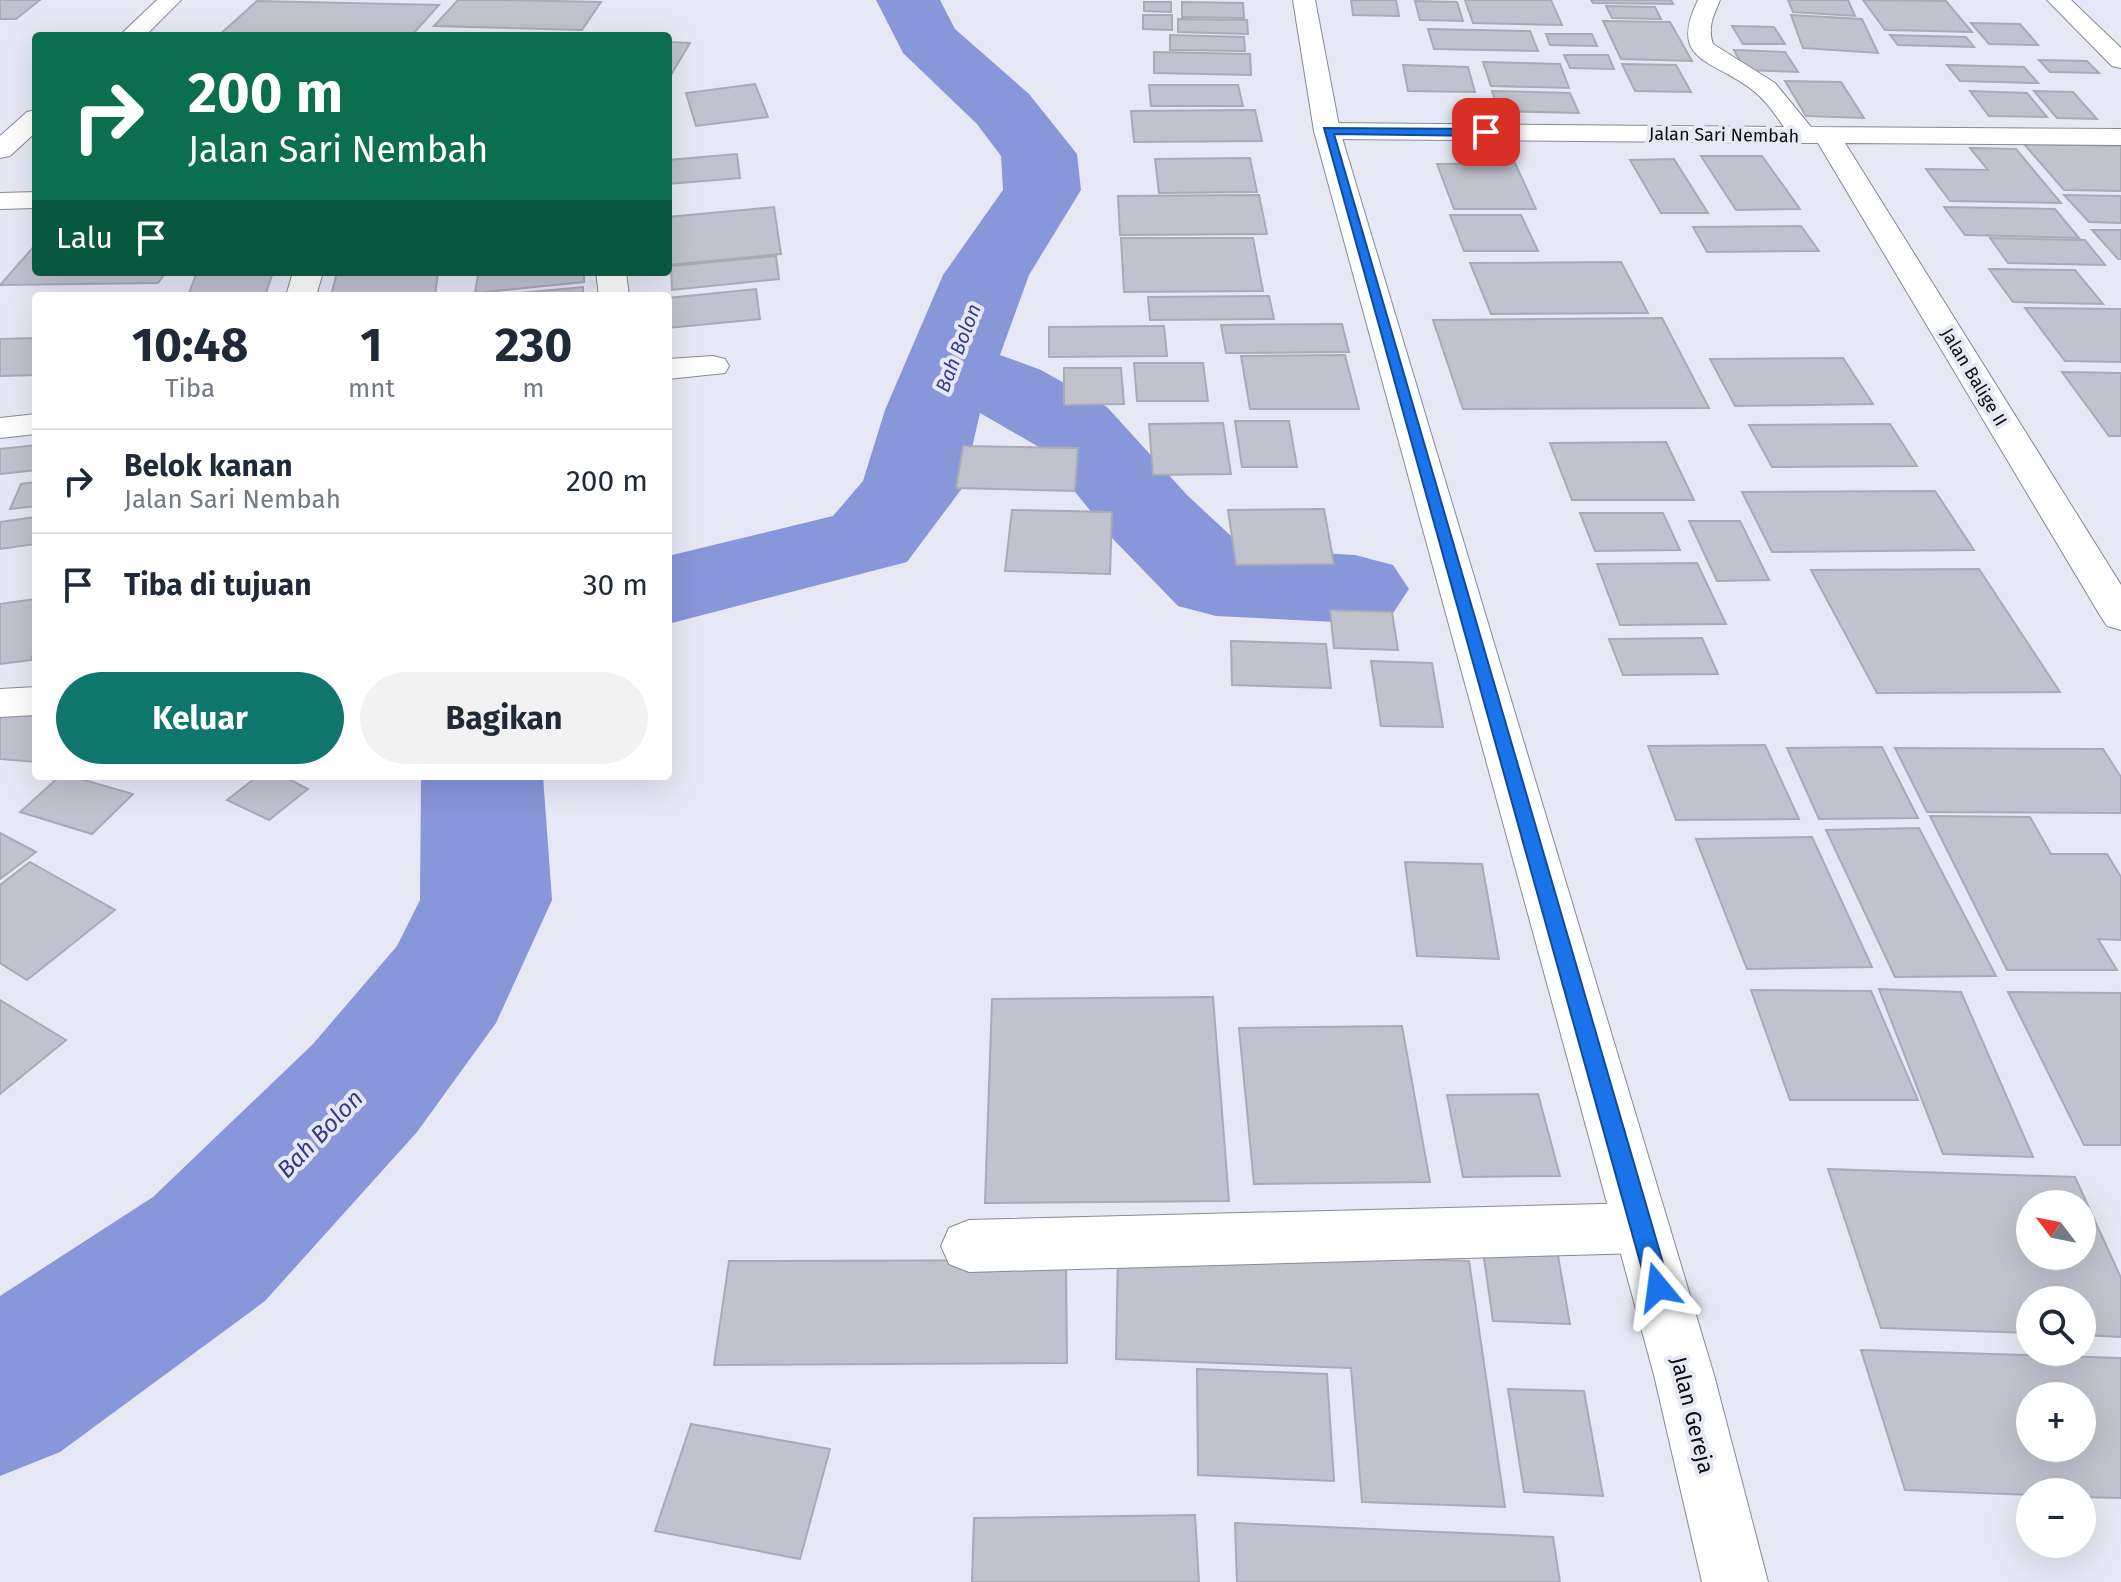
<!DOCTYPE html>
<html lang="id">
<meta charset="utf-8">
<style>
:root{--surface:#fff;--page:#f2f2f3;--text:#1f2937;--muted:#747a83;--line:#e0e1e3;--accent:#0f766e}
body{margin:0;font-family:"Fira Sans",sans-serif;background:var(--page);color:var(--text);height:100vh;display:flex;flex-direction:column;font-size:30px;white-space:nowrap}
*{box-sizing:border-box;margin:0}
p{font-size:26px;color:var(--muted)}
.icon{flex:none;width:44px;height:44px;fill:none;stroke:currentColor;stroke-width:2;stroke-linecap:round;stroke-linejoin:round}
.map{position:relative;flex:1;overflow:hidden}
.side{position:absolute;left:32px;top:292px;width:640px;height:488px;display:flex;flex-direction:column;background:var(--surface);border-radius:8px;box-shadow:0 8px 32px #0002}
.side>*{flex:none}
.top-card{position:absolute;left:32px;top:32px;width:640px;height:244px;border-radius:8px;box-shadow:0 8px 32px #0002;background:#0b6e4f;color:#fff;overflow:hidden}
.needle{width:52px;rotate:302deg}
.fabs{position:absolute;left:2016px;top:1190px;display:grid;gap:16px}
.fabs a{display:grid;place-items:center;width:80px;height:80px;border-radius:50%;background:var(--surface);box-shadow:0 8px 32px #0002;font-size:40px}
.pin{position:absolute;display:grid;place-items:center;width:68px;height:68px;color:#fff;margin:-34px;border-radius:16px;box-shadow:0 4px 12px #0006}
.me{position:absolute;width:88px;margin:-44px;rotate:344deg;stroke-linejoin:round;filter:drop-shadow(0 0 6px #0008)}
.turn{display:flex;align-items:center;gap:28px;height:168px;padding:0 24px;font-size:36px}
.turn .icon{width:104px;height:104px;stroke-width:2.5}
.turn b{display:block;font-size:56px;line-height:68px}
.then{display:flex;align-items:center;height:76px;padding:0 24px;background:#0003;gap:16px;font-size:30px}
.eta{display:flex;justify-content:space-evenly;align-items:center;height:136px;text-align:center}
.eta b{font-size:48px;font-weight:700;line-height:56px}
.button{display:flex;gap:16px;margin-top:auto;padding:16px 24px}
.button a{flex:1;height:92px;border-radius:48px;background:var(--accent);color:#fff;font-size:32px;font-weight:700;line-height:92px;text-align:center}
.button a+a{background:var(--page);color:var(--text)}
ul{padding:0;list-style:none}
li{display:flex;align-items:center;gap:24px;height:104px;padding:0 24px;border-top:2px solid var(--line)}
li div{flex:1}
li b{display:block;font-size:30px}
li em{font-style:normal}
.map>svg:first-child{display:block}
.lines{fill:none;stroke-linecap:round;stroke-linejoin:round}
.river{fill:#8896da;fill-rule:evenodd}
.building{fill:#c0c3ce;stroke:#a8abb5;stroke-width:2;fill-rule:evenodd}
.minor-casing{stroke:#878a94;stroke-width:2}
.major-casing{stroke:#878a94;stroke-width:2}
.minor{fill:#fff;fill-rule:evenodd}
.major{fill:#fff;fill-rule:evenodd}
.route{fill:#1a73e8;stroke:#114b97;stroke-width:2}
.labels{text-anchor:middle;stroke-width:8;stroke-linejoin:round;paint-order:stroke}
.far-street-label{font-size:18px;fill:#0c0d11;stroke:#e6e9f5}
.far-water-label{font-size:20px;font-style:italic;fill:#343b8b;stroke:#e6e9f5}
.street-label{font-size:22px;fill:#0c0d11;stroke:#e6e9f5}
.water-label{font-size:24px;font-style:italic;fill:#343b8b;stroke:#e6e9f5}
</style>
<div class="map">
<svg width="2121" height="1582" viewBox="0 0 2121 1582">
<rect width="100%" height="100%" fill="#e6e9f5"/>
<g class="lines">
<g class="river">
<path d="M876,0h64l15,29 74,65 48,60 4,36 -52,85 -29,80 41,15 66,37 80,88 58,54 110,6 38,10 16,24 -16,24 -38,10 -139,-7 -38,-10 -65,-67 -74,-92 -59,-34 -17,74 -56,75 -239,62v-68l165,-40 30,-35 22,-71 58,-135 60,-85 -2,-34 -24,-32 -74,-71z"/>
<path d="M421,776h122l9,124 -56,123 -79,109 -152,169 -205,151 -60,24v-180l153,-99 160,-153 84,-98 23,-46z"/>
</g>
</g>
<g class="building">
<path d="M0,0h40l-24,19h-16z"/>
<path d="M458,0h45l98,2 -19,28 -148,-4z"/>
<path d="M1351,0h45l3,16 -46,-1z"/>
<path d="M1465,0h86l11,25 -89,-2z"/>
<path d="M1591,0h80l2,4 -80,-1z"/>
<path d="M1788,0h60l7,16 -62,-4z"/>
<path d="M1863,0l83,1 26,31 -87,-2z"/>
<path d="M257,1l182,4 -28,31h-193z"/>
<path d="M1415,1l42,1 6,19 -43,-1z"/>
<path d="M1144,2h27v10l-27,-1z"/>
<path d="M1182,2l61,1 1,15 -62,-1z"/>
<path d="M1606,6l49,1 6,12 -49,-1z"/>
<path d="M1143,15h29v15l-29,-1z"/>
<path d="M1791,15l71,4 16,34 -75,-5z"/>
<path d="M1178,19l69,1 1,14 -70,-2z"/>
<path d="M1603,21l67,1 22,39 -71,-2z"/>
<path d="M1971,23l49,1 18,21 -49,-1z"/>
<path d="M1732,26l42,1 11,17h-42z"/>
<path d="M1428,29l102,2 8,20 -104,-2z"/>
<path d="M1546,34h46l5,12 -47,-1z"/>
<path d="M1170,35l74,2 1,14 -75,-1z"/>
<path d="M1890,35l76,2 8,10 -76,-2z"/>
<path d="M668,42l22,1 -22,37z"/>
<path d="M1734,50l51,2 13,20 -53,-2z"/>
<path d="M1154,52l96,2 1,21 -97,-2z"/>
<path d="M1564,55h44l6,14 -44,-1z"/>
<path d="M2039,60l48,1 12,12 -49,-1z"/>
<path d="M1483,62l77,2 9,24 -78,-2z"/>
<path d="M1622,64l54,1 15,27 -56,-1z"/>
<path d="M1403,65l65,2 7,25 -67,-1z"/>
<path d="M1947,65l77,2 14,16 -78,-2z"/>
<path d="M1785,81l56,1 23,36 -58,-2z"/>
<path d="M755,84l13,33 -72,9 -10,-33z"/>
<path d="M1149,85h89l5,21h-92z"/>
<path d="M1492,91l78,2 9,20 -80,-2z"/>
<path d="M1970,91l57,2 20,24 -58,-1z"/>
<path d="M2034,91l39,1 24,27 -40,-1z"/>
<path d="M1255,110l7,31 -128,1 -3,-31z"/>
<path d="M2024,144l97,2v45l-57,-1z"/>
<path d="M1970,148l46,1 45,54 -111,-2 -24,-32 62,1z"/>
<path d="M737,154l3,24 -72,6v-24z"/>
<path d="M1701,156h61l38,53 -64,1z"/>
<path d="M1250,158l7,34 -98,1 -4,-34z"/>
<path d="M1674,159l34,54h-47l-31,-53z"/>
<path d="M1515,163l21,46h-82l-17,-45z"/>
<path d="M1259,195l8,39 -147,1 -2,-39z"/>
<path d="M2064,195l57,1v27l-32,-1z"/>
<path d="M774,207l7,47 -113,11v-48z"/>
<path d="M1944,207l111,2 24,29 -114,-3z"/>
<path d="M1450,215h71l17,36h-74z"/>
<path d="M1801,226l18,25 -112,1 -14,-25z"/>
<path d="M2092,230h29v29h-3z"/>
<path d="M1121,238h132l10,53 -139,1z"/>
<path d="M1990,238l95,2 20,25 -97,-2z"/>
<path d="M36,244v28h130l-8,11 -158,2z"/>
<path d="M776,256l3,23 -107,11 -1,-24z"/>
<path d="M1621,262l27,51 -157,1 -21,-51z"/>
<path d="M1989,269l86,1 28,34 -90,-2z"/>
<path d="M197,272h76l-8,24h-77z"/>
<path d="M337,272h101l-3,24h-104z"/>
<path d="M512,272h72v10l-109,11 3,-18z"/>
<path d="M583,287v9h-95z"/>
<path d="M756,289l4,30 -92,9v-30z"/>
<path d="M1269,296l5,23 -124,1 -2,-23z"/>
<path d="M2025,308l96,1v53l-56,-1z"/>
<path d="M1662,318l47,90 -246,1 -30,-89z"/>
<path d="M1342,324l7,28 -123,1 -5,-28z"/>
<path d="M1164,326l3,30 -118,1v-30z"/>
<path d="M36,338v37l-36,1v-37z"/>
<path d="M1345,355l14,54h-109l-9,-53z"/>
<path d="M1843,358l30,46 -138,2 -25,-47z"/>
<path d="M1134,363h69l5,38h-71z"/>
<path d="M1064,368h57l3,36 -60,1z"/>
<path d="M2062,372l59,1v63h-12z"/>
<path d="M1235,421h54l8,46h-55z"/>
<path d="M1223,423l8,51 -78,1 -4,-51z"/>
<path d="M1890,424l27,42 -145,1 -23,-42z"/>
<path d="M1666,442l28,58h-122l-22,-57z"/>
<path d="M36,445v25l-36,4v-25z"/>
<path d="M963,446l115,2 -3,43 -119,-3z"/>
<path d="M36,482v24l-26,3 11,-25z"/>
<path d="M1935,491l39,59 -202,2 -30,-60z"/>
<path d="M1324,509l10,55 -98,1 -8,-55z"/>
<path d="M1012,510l100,2 -2,62 -105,-3z"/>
<path d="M1580,513h83l17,37 -85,1z"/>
<path d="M36,517v27l-36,5v-27z"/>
<path d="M1689,521h51l29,59 -52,1z"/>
<path d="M1697,563l29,61 -106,1 -23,-61z"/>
<path d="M1979,569l81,123 -183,1 -66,-123z"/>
<path d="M36,599v47l-5,14 -31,4v-60z"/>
<path d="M1330,610l62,2 6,38 -64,-2z"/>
<path d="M1702,638l16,36 -95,1 -14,-36z"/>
<path d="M1231,641l95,3 5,44 -99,-3z"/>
<path d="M1371,661l61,2 11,64 -62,-1z"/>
<path d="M0,713l36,3v46l-36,-3z"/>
<path d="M1765,745l34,74 -123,1 -28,-74z"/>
<path d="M1882,747l36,71 -99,1 -32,-71z"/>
<path d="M1895,748l208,1 18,28v36l-194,-1z"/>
<path d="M60,776h10l63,18 -41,40 -72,-22z"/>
<path d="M258,776h25l25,13 -39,31 -42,-20z"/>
<path d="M1930,816l100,1 21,37h56l14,23v63l-23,-1 19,31h-110z"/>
<path d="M1919,828l77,148 -101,1 -69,-147z"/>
<path d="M0,833l36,19 -36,27z"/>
<path d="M1812,837l60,130 -125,2 -51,-130z"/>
<path d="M30,862l85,48 -88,70 -27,-17v-78z"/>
<path d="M1405,862l77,2 17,95 -82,-3z"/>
<path d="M1879,989l82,3 72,165 -90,-3z"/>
<path d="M1751,990l120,1 47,109h-128z"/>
<path d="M2008,992l113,1v152h-37z"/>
<path d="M1213,997l16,204 -244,2 7,-204z"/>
<path d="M0,1000l66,40 -66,54z"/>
<path d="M1402,1026l28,156 -176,2 -15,-156z"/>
<path d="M1538,1094l22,82 -97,1 -16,-82z"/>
<path d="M1828,1169l247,8 46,101v59l-39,-2v-35h-52v33l-149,-5zM2030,1204h52v52h-52z"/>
<path d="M1481,1237l74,2 15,85 -77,-3z"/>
<path d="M1118,1250l351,11 36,246 -143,-5 -11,-134 -235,-9z"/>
<path d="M1066,1260l1,103 -353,2 15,-104z"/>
<path d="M1861,1350l260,8v140l-39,-1v-5h-52v3l-125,-5zM2030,1396h52v52h-52z"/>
<path d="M1197,1369l130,5 7,107 -136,-6z"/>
<path d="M1508,1389l76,2 19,105 -79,-4z"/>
<path d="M691,1424l139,25 -30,110 -145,-28z"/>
<path d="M1195,1515l4,67h-227l2,-64z"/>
<path d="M1235,1523l318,14 7,45h-323z"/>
</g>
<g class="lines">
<g class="minor-casing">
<g id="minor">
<path d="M157,0h24l-36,36h-26z"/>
<path d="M1698,0h22c-6,15 -13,27 -7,44l62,39 36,44 310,2v16l-276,-2 276,442v45l-14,-4 -6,-9 -283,-474 -491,-4 -9,-2 -4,-6 4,-6 9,-2 457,4c-10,-14 -19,-28 -33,-38 -39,-30 -83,-27 -53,-89z"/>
<path d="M2047,0h24l50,48v20l-9,-2z"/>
<path d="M36,110v22l-26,24 -10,2v-22l27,-24z"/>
<path d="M36,192v16l-36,1v-16z"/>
<path d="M293,272h30l-7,24h-30z"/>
<path d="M596,272h30l3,24h-30z"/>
<path d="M713,356l12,3 4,7 -4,7 -57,6v-20z"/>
<path d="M36,414v20l-36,4v-20z"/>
<path d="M36,687v28l-36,2v-28z"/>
<path d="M1642,1203l20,7 8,18 -8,18 -20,7 -673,19 -20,-8 -8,-18 8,-18 20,-8z"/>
</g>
</g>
<g class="major-casing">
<path id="major" d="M1293,0h22l25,131 374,1244 54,207h-66l-48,-207 -340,-1244z"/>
</g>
<use href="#minor" class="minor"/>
<use href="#major" class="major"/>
</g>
<path class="route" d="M1324,128l162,1 6,3 -6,4 -152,-2 336,1153 -3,8 -9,3 -8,-3 -3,-8z"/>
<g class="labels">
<g class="far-street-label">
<text transform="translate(1724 135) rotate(1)" y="6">Jalan Sari Nembah</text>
<text transform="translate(1974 377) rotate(59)" y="6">Jalan Balige II</text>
</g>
<g class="far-water-label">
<text transform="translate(958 348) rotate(-69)" y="7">Bah Bolon</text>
</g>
<g class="street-label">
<text transform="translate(1693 1415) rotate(76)" y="8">Jalan Gereja</text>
</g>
<g class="water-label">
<text transform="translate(320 1134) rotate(-46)" y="8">Bah Bolon</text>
</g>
</g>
</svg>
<div class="fabs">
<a><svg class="needle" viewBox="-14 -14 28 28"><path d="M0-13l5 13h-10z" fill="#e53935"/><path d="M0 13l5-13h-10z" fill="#747a83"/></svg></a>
<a><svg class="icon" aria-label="search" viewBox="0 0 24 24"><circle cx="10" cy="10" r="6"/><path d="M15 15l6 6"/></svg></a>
<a>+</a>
<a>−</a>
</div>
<div class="pin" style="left:1486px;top:132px;background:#d93025"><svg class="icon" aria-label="arrive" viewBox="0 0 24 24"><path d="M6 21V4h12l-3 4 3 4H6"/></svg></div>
<svg class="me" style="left:1658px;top:1287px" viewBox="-20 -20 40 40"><path d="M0-17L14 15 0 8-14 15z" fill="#1a73e8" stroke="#fff" stroke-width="4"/></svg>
<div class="top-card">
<div class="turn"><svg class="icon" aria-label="right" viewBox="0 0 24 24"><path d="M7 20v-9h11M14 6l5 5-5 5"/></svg><div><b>200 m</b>Jalan Sari Nembah</div></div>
<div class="then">Lalu<svg class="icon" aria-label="arrive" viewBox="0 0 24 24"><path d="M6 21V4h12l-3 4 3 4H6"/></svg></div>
</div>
<section class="side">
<div class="eta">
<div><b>10:48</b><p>Tiba</p></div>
<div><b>1</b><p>mnt</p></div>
<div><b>230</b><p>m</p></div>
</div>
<ul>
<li><svg class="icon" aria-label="right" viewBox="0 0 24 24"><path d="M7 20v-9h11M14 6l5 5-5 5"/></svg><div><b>Belok kanan</b><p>Jalan Sari Nembah</p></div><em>200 m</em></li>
<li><svg class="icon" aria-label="arrive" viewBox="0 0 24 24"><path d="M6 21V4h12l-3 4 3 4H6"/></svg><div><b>Tiba di tujuan</b></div><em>30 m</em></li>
</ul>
<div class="button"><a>Keluar</a><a>Bagikan</a></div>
</section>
</div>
